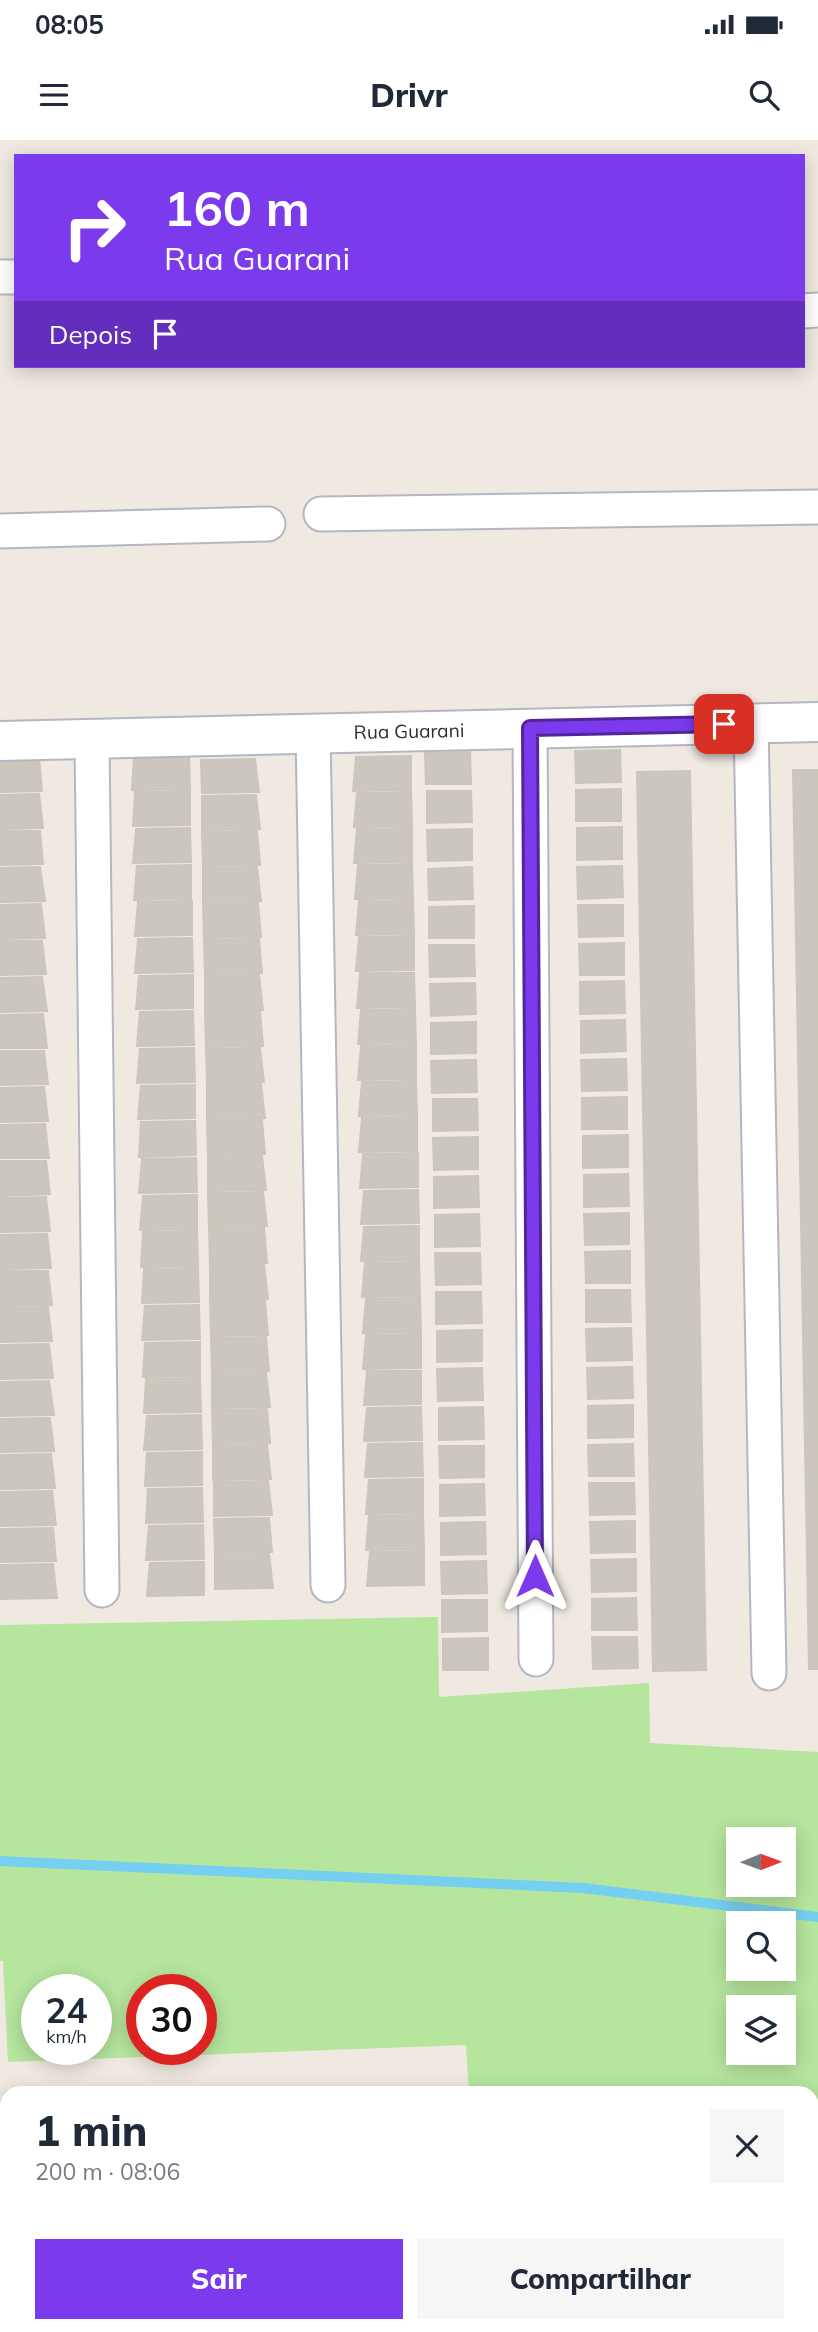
<!DOCTYPE html>
<html lang="pt">
<meta charset="utf-8">
<style>
:root{--surface:#fff;--page:#f6f6f7;--text:#1f2937;--muted:#747a83;--accent:#7c3aed}
body{margin:0;font-family:Mulish,sans-serif;background:var(--page);color:var(--text);height:100vh;display:flex;flex-direction:column;font-size:26px;white-space:nowrap}
*{box-sizing:border-box;margin:0}
p{font-size:23px;color:var(--muted)}
.icon{flex:none;width:38px;height:38px;fill:none;stroke:currentColor;stroke-width:2;stroke-linecap:round;stroke-linejoin:round}
.map{position:relative;flex:1;overflow:hidden}
.sheet{position:absolute;left:0px;top:1946px;width:819px;height:247px;display:flex;flex-direction:column;background:var(--surface);border-radius:21px 21px 0 0;box-shadow:0 4px 18px #0003}
.sheet>*{flex:none}
.banner{position:absolute;left:14px;top:14px;width:791px;height:214px;border-radius:0px;box-shadow:0 4px 18px #0003;background:#7c3aed;color:#fff;overflow:hidden}
.needle{width:46px;rotate:89deg}
.buttons{position:absolute;left:726px;top:1687px;display:grid;gap:14px}
.buttons a{display:grid;place-items:center;width:70px;height:70px;border-radius:0px;background:var(--surface);box-shadow:0 4px 18px #0003;font-size:35px}
.speed{position:absolute;left:21px;top:1834px;display:flex;gap:14px;font-size:35px;font-weight:700;text-align:center}
.speed>*{display:grid;place-content:center;width:91px;height:91px;border-radius:50%;background:var(--surface);box-shadow:0 4px 18px #0003;line-height:1}
.speed small{font-size:18px;font-weight:400}
.speed .limit{border:10px solid #d22;background:#fff;color:#111}
.pin{position:absolute;display:grid;place-items:center;width:60px;height:60px;color:#fff;margin:-30px;border-radius:14px;box-shadow:0 4px 10px #0006}
.me{position:absolute;width:77px;margin:-38px;rotate:0deg;stroke-linejoin:round;filter:drop-shadow(0 0 5px #0008)}
.turn{display:flex;align-items:center;gap:24px;height:147px;padding:0 35px;font-size:32px}
.turn .icon{width:91px;height:91px;stroke-width:2.5}
.turn b{display:block;font-size:49px;line-height:60px}
.then{display:flex;align-items:center;height:66px;padding:0 35px;background:#0003;gap:14px;font-size:26px}
.round{display:grid;place-items:center;flex:none;width:74px;height:74px;border-radius:0px;background:var(--page)}
.headline{display:flex;align-items:center;justify-content:space-between;height:119px;padding:0 35px}
h1{font-size:42px;font-weight:800;line-height:52px}
.primary-button{display:flex;gap:14px;margin-top:auto;padding:14px 35px}
.primary-button a{flex:1;height:80px;border-radius:0px;background:var(--accent);color:#fff;font-size:28px;font-weight:800;line-height:80px;text-align:center}
.primary-button a+a{background:var(--page);color:var(--text)}
.status{display:flex;justify-content:space-between;align-items:center;height:49px;padding:0 35px;background:var(--surface);direction:ltr}
.status svg{height:19px;fill:currentColor}
header{display:flex;justify-content:space-between;align-items:center;height:91px;padding:0 35px;background:var(--surface);font-size:32px;font-weight:800}
.map>svg:first-child{display:block}
.green{fill:#b6e59e;fill-rule:evenodd}
.lines{fill:none;stroke-linecap:round;stroke-linejoin:round}
.stream{stroke:#75cff0;stroke-width:10}
.building{fill:#cbc7bf;stroke:#cbc5ba;stroke-width:2}
.minor-casing{stroke:#b4b7c1;stroke-width:37}
.tertiary-casing{stroke:#b4b7c1;stroke-width:42}
.minor{stroke:#fff;stroke-width:33}
.tertiary{stroke:#fff;stroke-width:38}
.route-casing{stroke:#51269a;stroke-width:18}
.route{stroke:#7c3aed;stroke-width:12}
.labels{text-anchor:middle;stroke-width:5;stroke-linejoin:round;paint-order:stroke}
.street-label{font-size:19px;fill:#2e2e2e;stroke:#fff}
</style>
<div class="status"><b>08:05</b><svg viewBox="0 0 49 12"><path d="M0 12V9h3v3zM5 12V6h3v6zM10 12V3h3v9zM15 12V0h3v12zM26 1h20v11H26zM47 4h2v5h-2z"/></svg></div>
<header><svg class="icon" aria-label="menu" viewBox="0 0 24 24"><path d="M4 6h16M4 12h16M4 18h16"/></svg>Drivr<svg class="icon" aria-label="search" viewBox="0 0 24 24"><circle cx="10" cy="10" r="6"/><path d="M15 15l6 6"/></svg></header>
<div class="map">
<svg width="818" height="2192" viewBox="0 0 818 2192">
<rect width="100%" height="100%" fill="#efe9e1"/>
<path class="green" d="M438,1477l1,80 210,-14 1,60 168,9v439h-6v-98h-343l-3,-48 -458,17 -5,-101h-3v-336zM738,1699h46v46h-46zM738,1783h46v46h-46zM37,1850h59v59h-59zM142,1850h59v59h-59zM738,1867h46v46h-46z"/>
<g class="lines">
<path class="stream" d="M0,1721l583,27 235,29"/>
</g>
<g class="building">
<path d="M620,610l1,32 -45,1 -1,-32z"/>
<path d="M470,612l1,32h-45l-1,-31z"/>
<path d="M189,615l1,34 -58,1 2,-34z"/>
<path d="M411,616v34l-58,1 3,-34z"/>
<path d="M39,617l3,34 -42,1v-34z"/>
<path d="M255,619l4,33 -57,1 -1,-33z"/>
<path d="M793,630h25v899h-9z"/>
<path d="M690,631l16,899 -53,1 -16,-899z"/>
<path d="M621,649v32h-45v-31z"/>
<path d="M190,651v34l-57,1 2,-34z"/>
<path d="M427,651h44l1,31 -45,1z"/>
<path d="M411,652l1,34 -58,1 3,-34z"/>
<path d="M39,654l4,34 -43,1v-34z"/>
<path d="M256,655l4,34 -58,1v-34z"/>
<path d="M622,687v32l-45,1v-32z"/>
<path d="M190,688l1,34 -58,1 3,-34z"/>
<path d="M412,688v34l-58,1 3,-34z"/>
<path d="M472,689v31l-44,1 -1,-31z"/>
<path d="M0,691h40l3,33 -43,1z"/>
<path d="M257,691l3,34 -57,1 -1,-34z"/>
<path d="M412,724l1,34 -58,1 3,-34z"/>
<path d="M191,725v34l-57,1 3,-34z"/>
<path d="M622,726l1,31 -45,2 -1,-32z"/>
<path d="M40,727l5,34 -45,1v-34z"/>
<path d="M257,727l4,34 -58,1v-34z"/>
<path d="M472,727l1,32 -44,1 -1,-31z"/>
<path d="M413,760l1,34 -58,1 3,-34z"/>
<path d="M192,761v34l-57,1 3,-34z"/>
<path d="M258,763l3,34 -57,1 -1,-34z"/>
<path d="M41,764l4,34 -45,1v-34z"/>
<path d="M578,765h45v31l-44,1z"/>
<path d="M474,766v32h-45v-31z"/>
<path d="M414,796v34l-58,1 3,-34z"/>
<path d="M192,798l1,34 -58,1 3,-34z"/>
<path d="M259,799l3,34 -57,1 -1,-34z"/>
<path d="M0,801h42l4,33 -46,1z"/>
<path d="M624,803v32h-44l-1,-31z"/>
<path d="M429,805h45l1,31 -45,1z"/>
<path d="M360,833h54l1,34 -58,1z"/>
<path d="M193,835v33l-57,1 3,-33z"/>
<path d="M259,835l4,35 -58,1v-35z"/>
<path d="M42,837l5,34 -47,1v-34z"/>
<path d="M624,841l1,32 -45,1v-32z"/>
<path d="M475,843l1,31 -45,2 -1,-32z"/>
<path d="M415,869l1,34 -58,1 3,-34z"/>
<path d="M193,871l1,34 -57,1 3,-34z"/>
<path d="M205,872h55l3,34 -57,1z"/>
<path d="M43,874l4,34h-47v-33z"/>
<path d="M625,880l1,31 -45,2v-32z"/>
<path d="M476,882v31l-45,1v-31z"/>
<path d="M416,905v34l-58,1 3,-34z"/>
<path d="M194,908l1,34 -58,1 3,-34z"/>
<path d="M260,908l4,34 -57,1 -1,-34z"/>
<path d="M0,911h44l4,33 -48,1z"/>
<path d="M626,919l1,31 -45,1 -1,-31z"/>
<path d="M476,920l1,32 -45,1 -1,-32z"/>
<path d="M416,941l1,34 -58,1 3,-34z"/>
<path d="M261,944l4,34 -58,1v-34z"/>
<path d="M195,945v33l-57,1 3,-33z"/>
<path d="M44,947l4,34 -48,1v-34z"/>
<path d="M627,957v32h-45v-31z"/>
<path d="M433,959h44l1,31 -45,1z"/>
<path d="M417,977v34l-58,1 3,-34z"/>
<path d="M262,980l3,34 -57,1 -1,-34z"/>
<path d="M195,981l1,34 -57,2 2,-35z"/>
<path d="M45,984l4,34h-49v-33z"/>
<path d="M628,995v32l-45,1v-32z"/>
<path d="M478,997v32l-44,1 -1,-32z"/>
<path d="M418,1013v34l-58,1 3,-34z"/>
<path d="M262,1016l4,34 -58,1v-34z"/>
<path d="M196,1018l1,34 -58,1 3,-34z"/>
<path d="M0,1021h46l4,33 -50,2z"/>
<path d="M628,1034l1,32 -45,1v-32z"/>
<path d="M478,1036l1,31 -45,1v-31z"/>
<path d="M418,1050l1,33 -58,1 3,-33z"/>
<path d="M263,1052l4,34 -58,1 -1,-34z"/>
<path d="M197,1055v34l-57,1 3,-34z"/>
<path d="M46,1057l4,34 -50,1v-34z"/>
<path d="M629,1073v31l-44,1 -1,-31z"/>
<path d="M479,1074l1,32 -45,1v-32z"/>
<path d="M419,1086v34l-58,1 3,-34z"/>
<path d="M264,1088l3,35 -57,1 -1,-35z"/>
<path d="M197,1091l1,35 -57,1 2,-35z"/>
<path d="M47,1094l4,34 -51,1v-34z"/>
<path d="M630,1111v32h-44l-1,-31z"/>
<path d="M435,1113h45l1,31 -45,1z"/>
<path d="M419,1122l1,34 -58,1 3,-34z"/>
<path d="M264,1124l4,35 -58,1v-35z"/>
<path d="M198,1128l1,34 -57,1 2,-34z"/>
<path d="M0,1131h48l4,34 -52,1z"/>
<path d="M586,1150h44l1,32h-45z"/>
<path d="M436,1152h45l1,31 -46,1z"/>
<path d="M420,1158l1,34 -58,1 3,-34z"/>
<path d="M210,1161h55l3,34 -57,1z"/>
<path d="M199,1165l1,34 -58,1 3,-34z"/>
<path d="M48,1167l4,34 -52,1v-34z"/>
<path d="M631,1188l1,32 -45,1 -1,-32z"/>
<path d="M482,1190v31l-45,1v-31z"/>
<path d="M421,1194v34l-58,1 3,-34z"/>
<path d="M266,1197l3,34 -57,1 -1,-34z"/>
<path d="M200,1202v34l-57,1 2,-34z"/>
<path d="M49,1204l4,34 -53,1v-34z"/>
<path d="M632,1227l1,31 -45,1 -1,-31z"/>
<path d="M482,1228l1,32 -45,1 -1,-32z"/>
<path d="M367,1231h54v33l-57,1z"/>
<path d="M266,1233l4,34 -58,1v-34z"/>
<path d="M200,1238l1,34 -57,1 2,-34z"/>
<path d="M49,1241l5,34 -54,1v-34z"/>
<path d="M633,1265v32l-45,1v-32z"/>
<path d="M421,1267l1,33 -58,1 3,-33z"/>
<path d="M483,1267l1,32 -45,1v-32z"/>
<path d="M267,1269l3,34 -57,1 -1,-34z"/>
<path d="M201,1275l1,34 -58,1 3,-34z"/>
<path d="M50,1278l4,33 -54,1v-33z"/>
<path d="M422,1303l1,33 -58,1 3,-33z"/>
<path d="M633,1304l1,32h-45l-1,-31z"/>
<path d="M267,1305l4,34 -58,1v-34z"/>
<path d="M439,1306h45v31l-44,1z"/>
<path d="M202,1312v33l-57,1 2,-33z"/>
<path d="M51,1314l4,34 -55,1v-34z"/>
<path d="M423,1339v34l-57,1 3,-34z"/>
<path d="M268,1341l4,34 -58,1v-34z"/>
<path d="M589,1343h45l1,31 -45,1z"/>
<path d="M484,1344l1,31 -45,1v-31z"/>
<path d="M202,1348l1,34 -57,1 2,-34z"/>
<path d="M52,1351l4,34 -56,1v-34z"/>
<path d="M423,1375l1,34 -58,1 3,-34z"/>
<path d="M269,1378l3,34 -57,1 -1,-34z"/>
<path d="M635,1381v31l-44,1 -1,-31z"/>
<path d="M485,1382l1,32 -45,1v-32z"/>
<path d="M203,1385l1,34 -58,1 3,-34z"/>
<path d="M53,1388l3,33 -56,1v-33z"/>
<path d="M424,1411v34l-57,1 3,-34z"/>
<path d="M269,1414l4,34 -58,1v-34z"/>
<path d="M636,1419v32l-44,1 -1,-32z"/>
<path d="M486,1421l1,32 -45,1 -1,-32z"/>
<path d="M204,1422v33l-57,1 3,-33z"/>
<path d="M53,1424l4,34 -57,1v-34z"/>
<path d="M636,1458l1,32h-45v-31z"/>
<path d="M442,1460h45v31l-45,1z"/>
<path d="M592,1497h45l1,31 -45,1z"/>
<path d="M488,1498v32h-45v-31z"/>
</g>
<g class="lines">
<g class="minor-casing">
<g id="minor">
<path d="M0,137h16"/>
<path d="M803,171l15,-1"/>
<path d="M321,374l497,-7"/>
<path d="M0,391l268,-7"/>
<path d="M751,583l18,950"/>
<path d="M530,588l6,931"/>
<path d="M313,593l15,852"/>
<path d="M92,599l10,851"/>
<path d="M125,2186v6"/>
<path d="M340,2186v6"/>
<path d="M566,2186v6"/>
<path d="M784,2186v6"/>
</g>
</g>
<g class="tertiary-casing">
<path id="tertiary" d="M0,601l818,-19"/>
</g>
<use href="#minor" class="minor"/>
<use href="#tertiary" class="tertiary"/>
</g>
<g class="lines">
<g class="route-casing">
<path id="route" d="M535,1436l-5,-848 194,-4"/>
</g>
<use href="#route" class="route"/>
</g>
<g class="labels">
<g class="street-label">
<text transform="translate(409 591) rotate(-1)" y="7">Rua Guarani</text>
</g>
</g>
</svg>
<div class="buttons">
<a><svg class="needle" viewBox="-14 -14 28 28"><path d="M0-13l5 13h-10z" fill="#e53935"/><path d="M0 13l5-13h-10z" fill="#747a83"/></svg></a>
<a><svg class="icon" aria-label="search" viewBox="0 0 24 24"><circle cx="10" cy="10" r="6"/><path d="M15 15l6 6"/></svg></a>
<a><svg class="icon" aria-label="layers" viewBox="0 0 24 24"><path d="M12 4l9 5-9 5-9-5zM3 14l9 5 9-5"/></svg></a>
</div>
<div class="speed"><div>24<small>km/h</small></div><div class="limit">30</div></div>
<div class="pin" style="left:724px;top:584px;background:#d93025"><svg class="icon" aria-label="arrive" viewBox="0 0 24 24"><path d="M6 21V4h12l-3 4 3 4H6"/></svg></div>
<svg class="me" style="left:535px;top:1436px" viewBox="-20 -20 40 40"><path d="M0-17L14 15 0 8-14 15z" fill="#7c3aed" stroke="#fff" stroke-width="4"/></svg>
<div class="banner">
<div class="turn"><svg class="icon" aria-label="right" viewBox="0 0 24 24"><path d="M7 20v-9h11M14 6l5 5-5 5"/></svg><div><b>160 m</b>Rua Guarani</div></div>
<div class="then">Depois<svg class="icon" aria-label="arrive" viewBox="0 0 24 24"><path d="M6 21V4h12l-3 4 3 4H6"/></svg></div>
</div>
<section class="sheet">
<div class="headline"><div><h1>1 min</h1><p>200 m · 08:06</p></div><a class="round"><svg class="icon" aria-label="close" viewBox="0 0 24 24"><path d="M6 6l12 12M18 6L6 18"/></svg></a></div>
<div class="primary-button"><a>Sair</a><a>Compartilhar</a></div>
</section>
</div>
